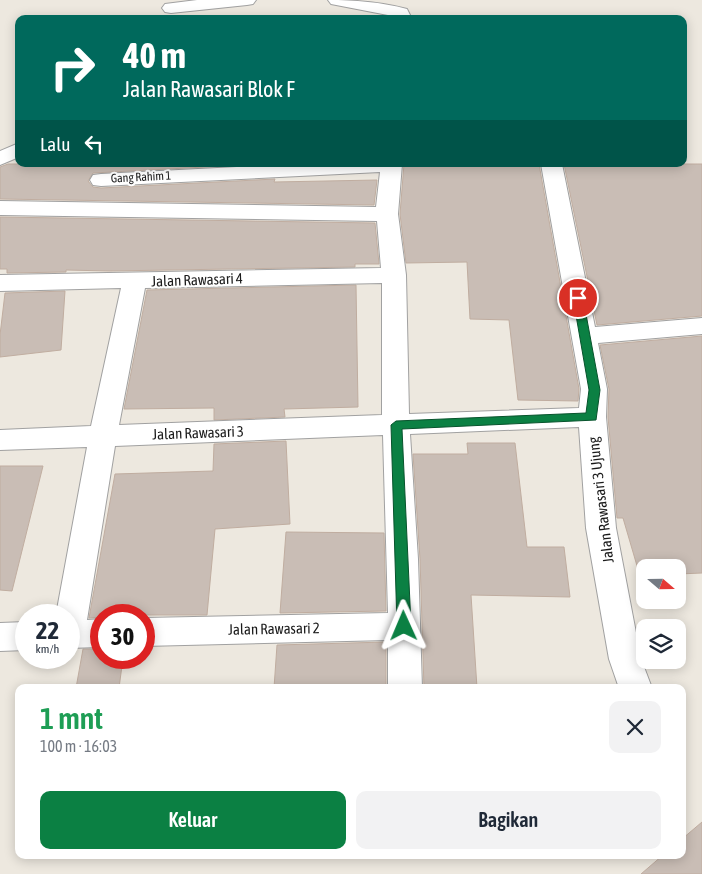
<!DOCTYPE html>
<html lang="id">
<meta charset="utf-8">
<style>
:root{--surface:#fff;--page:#f2f2f3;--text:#1f2937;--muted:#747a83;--accent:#0b8043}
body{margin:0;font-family:"Asap Condensed",sans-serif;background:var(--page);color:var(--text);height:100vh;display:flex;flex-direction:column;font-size:19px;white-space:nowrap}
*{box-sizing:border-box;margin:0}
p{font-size:16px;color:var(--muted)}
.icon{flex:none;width:28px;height:28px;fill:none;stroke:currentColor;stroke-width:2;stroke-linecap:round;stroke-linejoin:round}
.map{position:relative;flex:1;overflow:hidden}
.sheet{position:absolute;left:15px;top:684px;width:671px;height:175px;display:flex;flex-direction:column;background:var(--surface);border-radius:10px;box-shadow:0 2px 12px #0003}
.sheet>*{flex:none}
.guide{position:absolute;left:15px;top:15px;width:672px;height:152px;border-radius:10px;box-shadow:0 2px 12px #0003;background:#00695c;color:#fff;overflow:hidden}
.needle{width:32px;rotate:110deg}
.buttons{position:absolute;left:636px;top:559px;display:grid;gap:10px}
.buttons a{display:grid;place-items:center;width:50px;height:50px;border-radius:10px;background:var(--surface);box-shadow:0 2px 12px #0003;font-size:25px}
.speed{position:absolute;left:15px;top:604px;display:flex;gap:10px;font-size:25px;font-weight:700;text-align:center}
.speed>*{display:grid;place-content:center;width:65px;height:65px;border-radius:50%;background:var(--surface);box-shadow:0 2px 12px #0003;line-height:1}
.speed small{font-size:12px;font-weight:400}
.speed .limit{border:8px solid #d22;background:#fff;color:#111}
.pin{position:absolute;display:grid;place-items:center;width:42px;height:42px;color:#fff;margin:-21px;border:2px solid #fff;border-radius:50%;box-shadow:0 1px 5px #0007}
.me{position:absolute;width:55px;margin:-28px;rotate:359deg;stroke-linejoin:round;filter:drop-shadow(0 0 4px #0008)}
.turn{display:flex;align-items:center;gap:18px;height:105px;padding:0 25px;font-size:22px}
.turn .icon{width:65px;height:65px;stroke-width:2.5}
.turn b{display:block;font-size:35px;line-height:42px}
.then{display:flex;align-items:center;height:48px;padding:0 25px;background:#0003;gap:10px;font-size:19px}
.round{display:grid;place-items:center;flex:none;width:52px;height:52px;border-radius:10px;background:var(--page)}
.summary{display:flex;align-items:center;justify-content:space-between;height:85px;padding:0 25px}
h1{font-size:30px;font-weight:600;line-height:38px;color:#1e9e55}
.cta{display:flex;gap:10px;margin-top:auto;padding:10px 25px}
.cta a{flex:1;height:58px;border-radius:10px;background:var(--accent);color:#fff;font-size:20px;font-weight:600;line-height:58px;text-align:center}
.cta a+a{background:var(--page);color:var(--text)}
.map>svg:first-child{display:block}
.building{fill:#c9bdb5;stroke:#c0ada0}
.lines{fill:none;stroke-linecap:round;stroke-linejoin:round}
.minor-casing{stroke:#a1a1a1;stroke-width:2}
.minor{fill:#fff;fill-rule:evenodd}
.route{fill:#0b8043;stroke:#07532c}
.labels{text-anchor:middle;stroke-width:4;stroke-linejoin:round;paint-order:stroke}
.far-street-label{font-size:12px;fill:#1a1a1a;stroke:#fff}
.street-label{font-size:15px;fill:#1a1a1a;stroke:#fff}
</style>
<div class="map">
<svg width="702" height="874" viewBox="0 0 702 874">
<rect width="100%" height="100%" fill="#ede8df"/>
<g class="building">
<path d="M8,164h253l-168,9 -5,8 5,6 8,1 174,-9 -1,3 103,-2 -3,25 -374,-6v-32z"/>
<path d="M404,164h135l40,225 -1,12 -60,-1 -9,-80 -39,-1 -3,-57 -61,1 -6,-49z"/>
<path d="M564,164h138v152l-105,9z"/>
<path d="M0,217l375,6 4,41h-24v3l-246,4 -43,-1v2l-59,1v-4h-7z"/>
<path d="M356,285l2,122 -74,2 1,8 -71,3v-12l-90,1 23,-119z"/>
<path d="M65,291l-4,59 -61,7v-22l5,-42z"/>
<path d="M702,336v237l-24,1v-6h-33v8h-5l-17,-58h-6l-9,-101 1,-28 -9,-44z"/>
<path d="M286,441l4,83 -75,5 -8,86h-106v2l-12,1 26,-144 98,-3 1,-27z"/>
<path d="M467,443h48l12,104h37l6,50 -99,-2 6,93h-53l-4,-129 -7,-105h55z"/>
<path d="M0,466h43l-31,125 -12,-1z"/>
<path d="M286,532l98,1 2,78 -106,2z"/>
<path d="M386,642v46h-112l3,-43z"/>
<path d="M83,649h18v9h22l-4,30h-43z"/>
<path d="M702,822v52h-61l22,-19h19v-16z"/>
</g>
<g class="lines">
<g class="minor-casing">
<g id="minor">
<path d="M197,0h59l-3,4 -6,1 -76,8 -6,-1 -3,-4 3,-4z"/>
<path d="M328,0c27,0 53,2 79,9l5,10h-18l-1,-3 -62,-12z"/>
<path d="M19,143v14l-19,8v-14z"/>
<path d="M292,164h110l-4,50 8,61 3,139 170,-6 2,-19 -40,-225h21l33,163 107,-9v16l-104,9 9,46 -1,28 10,111 25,131 11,29h-33l-10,-29 -23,-131 -7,-101 -169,7 8,125 4,129h-34v-48l-244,6v-28l244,-5 -5,-178 -268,11 -28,174 14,-1v28l-32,1v-33h-13l31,-168 -87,3v-20l91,-4 30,-138 -121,3v-16l381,-7 -4,-47 -377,-6v-14l376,6 4,-35 -279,14 -8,-1 -3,-5 3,-5 8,-1zM382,283v132l-263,10 26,-137z"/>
<path d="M26,622v28l-26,1v-28z"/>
</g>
</g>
<use href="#minor" class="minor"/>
</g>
<path class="route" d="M578,294l5,4 17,92 -4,30 -194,9 9,197 -2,4 -5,2 -5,-2 -2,-4 -6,-201 5,-4 190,-8 3,-23 -16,-92z"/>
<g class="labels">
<g class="far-street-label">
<text transform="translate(141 177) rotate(-3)" y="4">Gang Rahim 1</text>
</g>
<g class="street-label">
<text transform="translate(197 280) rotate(-2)" y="5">Jalan Rawasari 4</text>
<text transform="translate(198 433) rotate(-2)" y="5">Jalan Rawasari 3</text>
<text transform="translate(601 500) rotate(-97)" y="5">Jalan Rawasari 3 Ujung</text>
<text transform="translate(274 629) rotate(-1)" y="5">Jalan Rawasari 2</text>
</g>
</g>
</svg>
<div class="buttons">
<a><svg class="needle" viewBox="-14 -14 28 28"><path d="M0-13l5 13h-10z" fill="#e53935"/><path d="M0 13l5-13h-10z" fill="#747a83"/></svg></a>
<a><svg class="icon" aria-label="layers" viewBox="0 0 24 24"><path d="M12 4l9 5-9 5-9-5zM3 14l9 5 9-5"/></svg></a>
</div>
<div class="speed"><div>22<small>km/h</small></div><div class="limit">30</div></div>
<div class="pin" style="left:578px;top:298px;background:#d93025"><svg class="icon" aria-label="arrive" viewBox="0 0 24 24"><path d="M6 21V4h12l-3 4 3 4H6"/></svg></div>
<svg class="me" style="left:404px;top:626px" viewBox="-20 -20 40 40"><path d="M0-17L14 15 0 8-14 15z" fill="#0b8043" stroke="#fff" stroke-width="4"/></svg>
<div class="guide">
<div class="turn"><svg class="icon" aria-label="right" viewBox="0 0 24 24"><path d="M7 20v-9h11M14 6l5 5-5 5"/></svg><div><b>40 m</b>Jalan Rawasari Blok F</div></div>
<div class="then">Lalu<svg class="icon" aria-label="left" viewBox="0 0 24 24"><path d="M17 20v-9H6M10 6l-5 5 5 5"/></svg></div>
</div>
<section class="sheet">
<div class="summary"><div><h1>1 mnt</h1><p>100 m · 16:03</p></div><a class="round"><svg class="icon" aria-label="close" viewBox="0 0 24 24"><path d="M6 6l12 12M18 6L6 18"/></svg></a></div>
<div class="cta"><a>Keluar</a><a>Bagikan</a></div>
</section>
</div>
